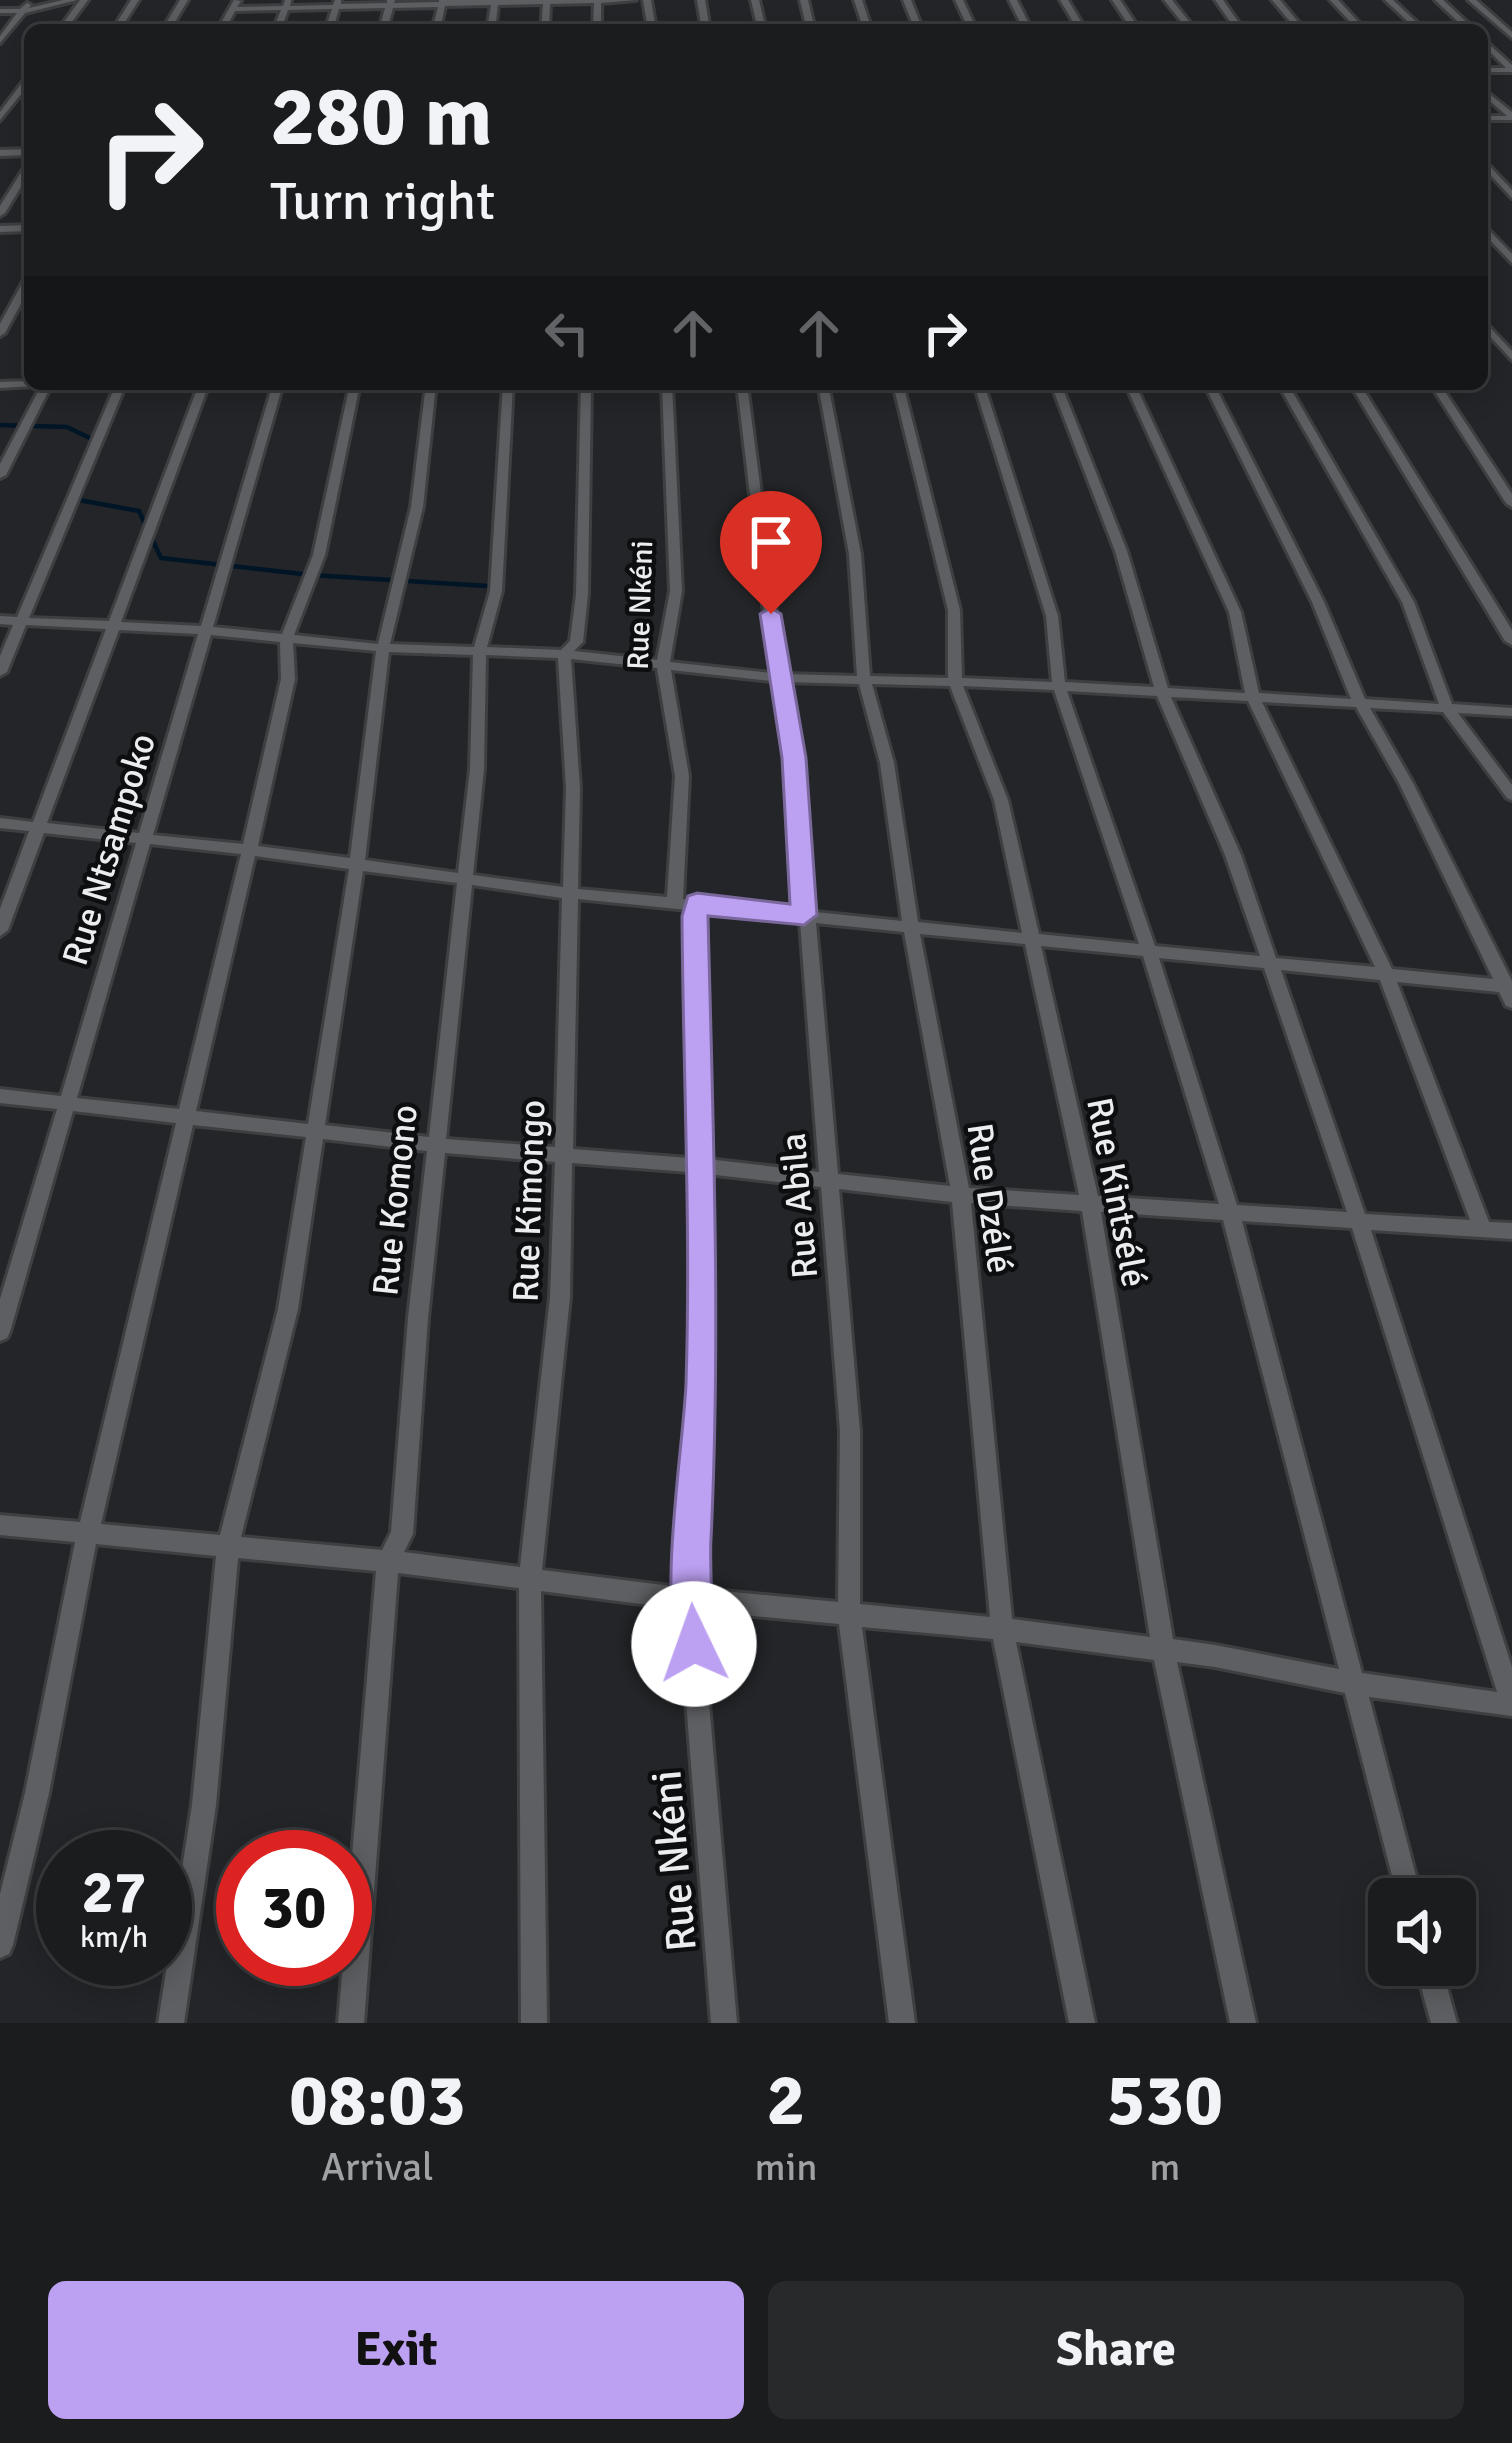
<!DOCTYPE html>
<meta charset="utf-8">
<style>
:root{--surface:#1a1c1e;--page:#27292b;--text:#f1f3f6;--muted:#9fa1a4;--line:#383a3c;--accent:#bca0f2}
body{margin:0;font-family:Signika,sans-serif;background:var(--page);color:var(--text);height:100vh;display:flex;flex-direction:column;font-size:45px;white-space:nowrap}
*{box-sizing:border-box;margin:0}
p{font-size:39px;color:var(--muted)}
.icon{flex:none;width:66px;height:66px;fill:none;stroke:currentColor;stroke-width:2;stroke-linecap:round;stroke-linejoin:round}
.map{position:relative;height:2023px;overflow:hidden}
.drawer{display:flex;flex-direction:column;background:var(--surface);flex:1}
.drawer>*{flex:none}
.hud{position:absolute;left:24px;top:24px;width:1464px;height:366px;border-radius:18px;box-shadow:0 6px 30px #0003,0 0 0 3px var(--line);background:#1a1c1e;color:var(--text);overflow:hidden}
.buttons{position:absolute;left:1368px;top:1878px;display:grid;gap:24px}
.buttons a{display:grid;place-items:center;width:108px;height:108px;border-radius:18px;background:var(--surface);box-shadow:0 6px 30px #0003,0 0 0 3px var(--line);font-size:60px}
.speed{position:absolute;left:36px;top:1830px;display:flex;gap:24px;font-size:60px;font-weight:700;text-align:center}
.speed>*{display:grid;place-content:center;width:156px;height:156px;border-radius:50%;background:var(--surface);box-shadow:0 6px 30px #0003,0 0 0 3px var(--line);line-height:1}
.speed small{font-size:30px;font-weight:400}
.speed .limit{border:18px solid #d22;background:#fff;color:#111}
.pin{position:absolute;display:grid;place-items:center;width:102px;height:102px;color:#fff;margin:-123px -51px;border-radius:50% 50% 50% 0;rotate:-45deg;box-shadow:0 0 12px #0007}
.pin .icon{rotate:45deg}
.me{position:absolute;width:132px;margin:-66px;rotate:357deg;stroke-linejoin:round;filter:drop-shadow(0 0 9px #0008)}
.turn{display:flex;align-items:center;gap:42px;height:252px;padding:0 48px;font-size:54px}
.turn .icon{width:156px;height:156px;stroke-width:2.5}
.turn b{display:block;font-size:84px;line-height:102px}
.lanes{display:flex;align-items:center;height:114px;padding:0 48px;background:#0003;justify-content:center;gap:60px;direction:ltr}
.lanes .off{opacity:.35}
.eta{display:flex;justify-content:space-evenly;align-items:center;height:204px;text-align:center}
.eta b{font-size:72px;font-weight:800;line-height:84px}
.cta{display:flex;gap:24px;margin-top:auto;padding:24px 48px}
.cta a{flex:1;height:138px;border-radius:18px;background:var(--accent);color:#111;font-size:48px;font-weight:800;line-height:138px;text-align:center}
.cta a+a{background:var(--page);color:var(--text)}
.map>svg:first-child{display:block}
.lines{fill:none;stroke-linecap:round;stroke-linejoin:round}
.stream{stroke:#001525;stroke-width:4.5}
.street-casing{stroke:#3e3f41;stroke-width:6}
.street{fill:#5e5f62;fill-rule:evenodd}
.route{fill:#bca0f2;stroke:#7a689d;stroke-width:3}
.labels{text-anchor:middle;stroke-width:9;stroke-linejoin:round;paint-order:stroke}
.far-street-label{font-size:30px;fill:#ecedef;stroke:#0d0e0f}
.street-label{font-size:36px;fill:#ecedef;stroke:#0d0e0f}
.near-street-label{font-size:42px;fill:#ecedef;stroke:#0d0e0f}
</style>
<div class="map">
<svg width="1512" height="2023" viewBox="0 0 1512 2023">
<rect width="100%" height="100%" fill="#232528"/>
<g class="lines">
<g class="stream">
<path d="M0,425l67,2 31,15"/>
<path d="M90,471l-11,29 60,11 22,47 150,17 176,11"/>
</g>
<g class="street-casing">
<g id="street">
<path d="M63,0h14l-52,13 -25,30v-7l17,-23h-17v-4h20l7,-6 4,2 -2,3z"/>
<path d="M80,0h8l-22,30h-8z"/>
<path d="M131,0h8l-19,30h-8z"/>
<path d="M180,0h8l-18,30h-8z"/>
<path d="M234,0l7,1 -4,6 46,-1 2,-6h6l-1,6 43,-1 2,-5h6v4l46,-1v-3h8l-1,3 45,-1v-2h197l-35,3v27h-8l1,-27 -44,1 -1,26h-8l2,-26 -45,1 -3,25h-8l4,-25 -46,1 -5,24h-8l6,-23 -45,1 -6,22h-8l6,-22 -46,1 -6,21h-8l7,-21 -44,1 -7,20h-8l8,-20 -46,1 -10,19h-8z"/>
<path d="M643,0h8l5,30h-8z"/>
<path d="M697,0h8l5,30h-8z"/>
<path d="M751,0h8l7,30h-8z"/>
<path d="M800,0h8l7,30h-8z"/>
<path d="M854,0h8l10,30h-8z"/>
<path d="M903,0h8l12,30h-8z"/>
<path d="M955,0h8l14,30h-8z"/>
<path d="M1009,0h8l15,30h-8z"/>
<path d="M1060,0h8l18,30h-8z"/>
<path d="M1112,0h8l20,30h-8z"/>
<path d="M1164,0h8l24,30h-8z"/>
<path d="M1215,0h8l21,30h-8z"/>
<path d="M1272,0h8l25,30h-8z"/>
<path d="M1330,0h8l28,30h-8z"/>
<path d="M1385,0h8l32,30h-8z"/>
<path d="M1435,0h8l32,30h-8z"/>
<path d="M1468,0h8l36,32v6z"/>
<path d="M1482,38l30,27v7h-30v-4h24l-24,-24z"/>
<path d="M27,76h3v7l-30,37v-8z"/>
<path d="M1482,88l30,24v8h-30v-4h25l-25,-22z"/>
<path d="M30,149v6l-30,1v-6z"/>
<path d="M1482,158l30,32v8l-30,-32z"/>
<path d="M30,162v10l-25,41 -5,3v-10l27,-43z"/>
<path d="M1482,223l30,31v9l-30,-31z"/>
<path d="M30,225v6l-30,1v-6z"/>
<path d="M30,275v12l-25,46 -5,3v-12l25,-46z"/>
<path d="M1482,319l30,32v9l-30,-32z"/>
<path d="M30,381v3h5l-1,2 -34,2v-6z"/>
<path d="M42,384h10l-46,91 -6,3v-14z"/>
<path d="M116,384h10l-97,234 80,3 90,-237h10l-88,238 80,4 72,-242h10l-70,243 69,7 31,-79 37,-171h10l-35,171 -31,80 84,9 33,-137 15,-123h10l-13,123 -33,137 84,3 16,-56 13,-207h10l-11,207 -15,56 74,3 9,-9 6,-47 5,-210h10l-3,210 -5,48 -9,9 83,9 13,-69 -8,-207h10l10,207 -12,71 101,11 -34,-289h10l37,290 73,2 -8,-122 -31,-170h10l33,170 9,122 78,2v-68l-55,-226h10l57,226 2,68 90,4 -6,-66 -72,-232h10l74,232 7,66 89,5 -39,-136 -64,-167h10l66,167 41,137 77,5 -16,-81 -104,-228h10l106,228 18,81 92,6 -39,-97 -108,-218h10l110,218 41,97 74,5 -37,-102 -124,-218h10l126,218 38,102 60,4v8l-54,-3 54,72v15l-5,-2 -64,-86 -73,-4 43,75 99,198v27l-6,-2 -7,-14 -102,-10 92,240 23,1v16l-141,-9 141,437v49l-143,-19 53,202h-24l-53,-206 -130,-26 -38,-5 79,361h-26l-76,-363 -138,-18 79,381h-26l-76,-384 -131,-12 53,396h-26l-50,-399 -138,-13 36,412h-26l-32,-414 -138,-18 6,432h-26l-2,-435 -121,-15 -34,450h-26l38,-452 -138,-13 -22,247 -32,218h-26l34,-218 24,-249 -120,-12 -47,249 -36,152 -4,9 -9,4v-64l25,-101 50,-251 -75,-7v-20l80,7 96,-399 -103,-12 -63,221 -3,6 -7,3v-42l57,-190 -57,-6v-14l61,7 75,-253 -92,-10 -36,97 -8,6v-27l29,-78 -29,-3v-10l33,4 73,-193 -80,-4 -19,47 -7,4v-20l13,-31 -13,-1v-8l17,1zM119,630l79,4 -59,199 -92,-10zM211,635l69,7 1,37 -38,165 -90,-9zM293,643l83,8 -26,207 -92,-12 37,-167zM389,652l84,3 -3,114 -12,104 -93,-13zM486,655l72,3 8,130 -3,99 -90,-12 11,-106zM571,659l86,9 18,108 -8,121 -89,-8 2,-101zM671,670l101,11 15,76 12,153 -95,-9 -7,-4 -6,3 -8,-1 6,-123zM786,682l73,2 21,79 22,158 -87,-9 -14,-155zM872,684l78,2 44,114 28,133 -104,-11 -24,-159zM963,686l91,4 85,254 -100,-10 -31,-134zM1067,691l90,5 68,159 35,101 -105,-10zM1171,697l77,4 127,266 -99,-9 -35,-103zM1262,702l94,5 43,76 94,196 -101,-10zM150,844l91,10 -62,255 -102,-11zM255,856l94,13 -41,255 -112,-13zM363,871l94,12 -28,254 -104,-12zM472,885l90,13 -7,249 -109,-8zM578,899l110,11 -2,23 3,225 -116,-9zM704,912l96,10 19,250 -112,-13 -5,-226zM816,923l88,9 46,254 -112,-12zM920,934l105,10 54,251 -110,-7zM1041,946l102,10 76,248 -121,-8zM1159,958l105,10 83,244 -110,-7zM1281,970l99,10 90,240 -105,-6zM193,1125l113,12 -28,172 -58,226 -119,-11zM323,1139l104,12 -19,167 -17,214 -9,18 -141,-13 57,-228zM445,1153l110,9 -5,135 -30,270 -116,-15 9,-18 15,-216zM572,1163l117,9 3,210 -13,205 -137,-17 28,-273zM707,1174l114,13 19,244 -2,171 -137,-13 11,-207zM839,1189l113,13 38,415 -130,-13v-173zM971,1203l111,8 68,426 -138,-18zM1101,1212l122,8 116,449 -124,-24 -42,-6zM1242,1221l110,7 145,464 -135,-19z"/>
<path d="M1350,384h10l152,246v15l-7,-4z"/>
<path d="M1430,384h10l72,110v13l-6,-4z"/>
<path d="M1415,1965h26l16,58h-26z"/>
</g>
</g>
<use href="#street" class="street"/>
</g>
<path class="route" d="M771,608l10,6 25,144 11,157 -13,10 -96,-9c5,208 13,415 3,623 -2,29 5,97 -4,118l-13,6 -13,-6c-24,-55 2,-207 5,-273 5,-156 -3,-313 -4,-468l6,-20 9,-3 93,11 -8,-146 -22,-144z"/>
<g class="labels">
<g class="far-street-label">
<text transform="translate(640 605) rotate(-88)" y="10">Rue Nkéni</text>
</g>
<g class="street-label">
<text transform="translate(108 849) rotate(-73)" y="13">Rue Ntsampoko</text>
<text transform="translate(1118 1192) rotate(79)" y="13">Rue Kintsélé</text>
<text transform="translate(991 1198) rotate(82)" y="13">Rue Dzélé</text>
<text transform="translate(394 1200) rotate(-84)" y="13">Rue Komono</text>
<text transform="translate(528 1201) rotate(-88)" y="13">Rue Kimongo</text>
<text transform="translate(798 1206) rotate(-95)" y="13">Rue Abila</text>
</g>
<g class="near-street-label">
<text transform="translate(673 1861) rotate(-95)" y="15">Rue Nkéni</text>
</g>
</g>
</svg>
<div class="buttons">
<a><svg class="icon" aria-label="sound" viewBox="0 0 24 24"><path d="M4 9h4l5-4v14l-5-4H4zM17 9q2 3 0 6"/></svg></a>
</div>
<div class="speed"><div>27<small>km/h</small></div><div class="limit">30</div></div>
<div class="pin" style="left:771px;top:614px;background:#d93025"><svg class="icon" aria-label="arrive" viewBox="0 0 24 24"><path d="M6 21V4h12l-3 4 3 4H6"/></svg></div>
<svg class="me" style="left:694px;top:1644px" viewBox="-20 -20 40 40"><circle r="19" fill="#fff"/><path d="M0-13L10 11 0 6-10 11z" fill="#bca0f2"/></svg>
<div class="hud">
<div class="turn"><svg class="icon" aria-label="right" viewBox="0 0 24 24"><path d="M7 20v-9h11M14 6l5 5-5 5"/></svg><div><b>280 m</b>Turn right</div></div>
<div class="lanes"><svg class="icon off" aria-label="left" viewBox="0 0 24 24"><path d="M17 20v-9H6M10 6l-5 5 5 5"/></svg><svg class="icon off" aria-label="ahead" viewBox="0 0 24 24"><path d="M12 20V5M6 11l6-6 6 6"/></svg><svg class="icon off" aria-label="ahead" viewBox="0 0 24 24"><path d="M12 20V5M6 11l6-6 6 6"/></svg><svg class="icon" aria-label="right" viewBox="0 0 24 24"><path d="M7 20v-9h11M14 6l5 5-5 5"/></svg></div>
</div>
</div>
<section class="drawer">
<div class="eta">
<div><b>08:03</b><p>Arrival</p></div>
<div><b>2</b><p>min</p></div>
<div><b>530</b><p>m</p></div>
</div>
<div class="cta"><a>Exit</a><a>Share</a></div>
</section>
